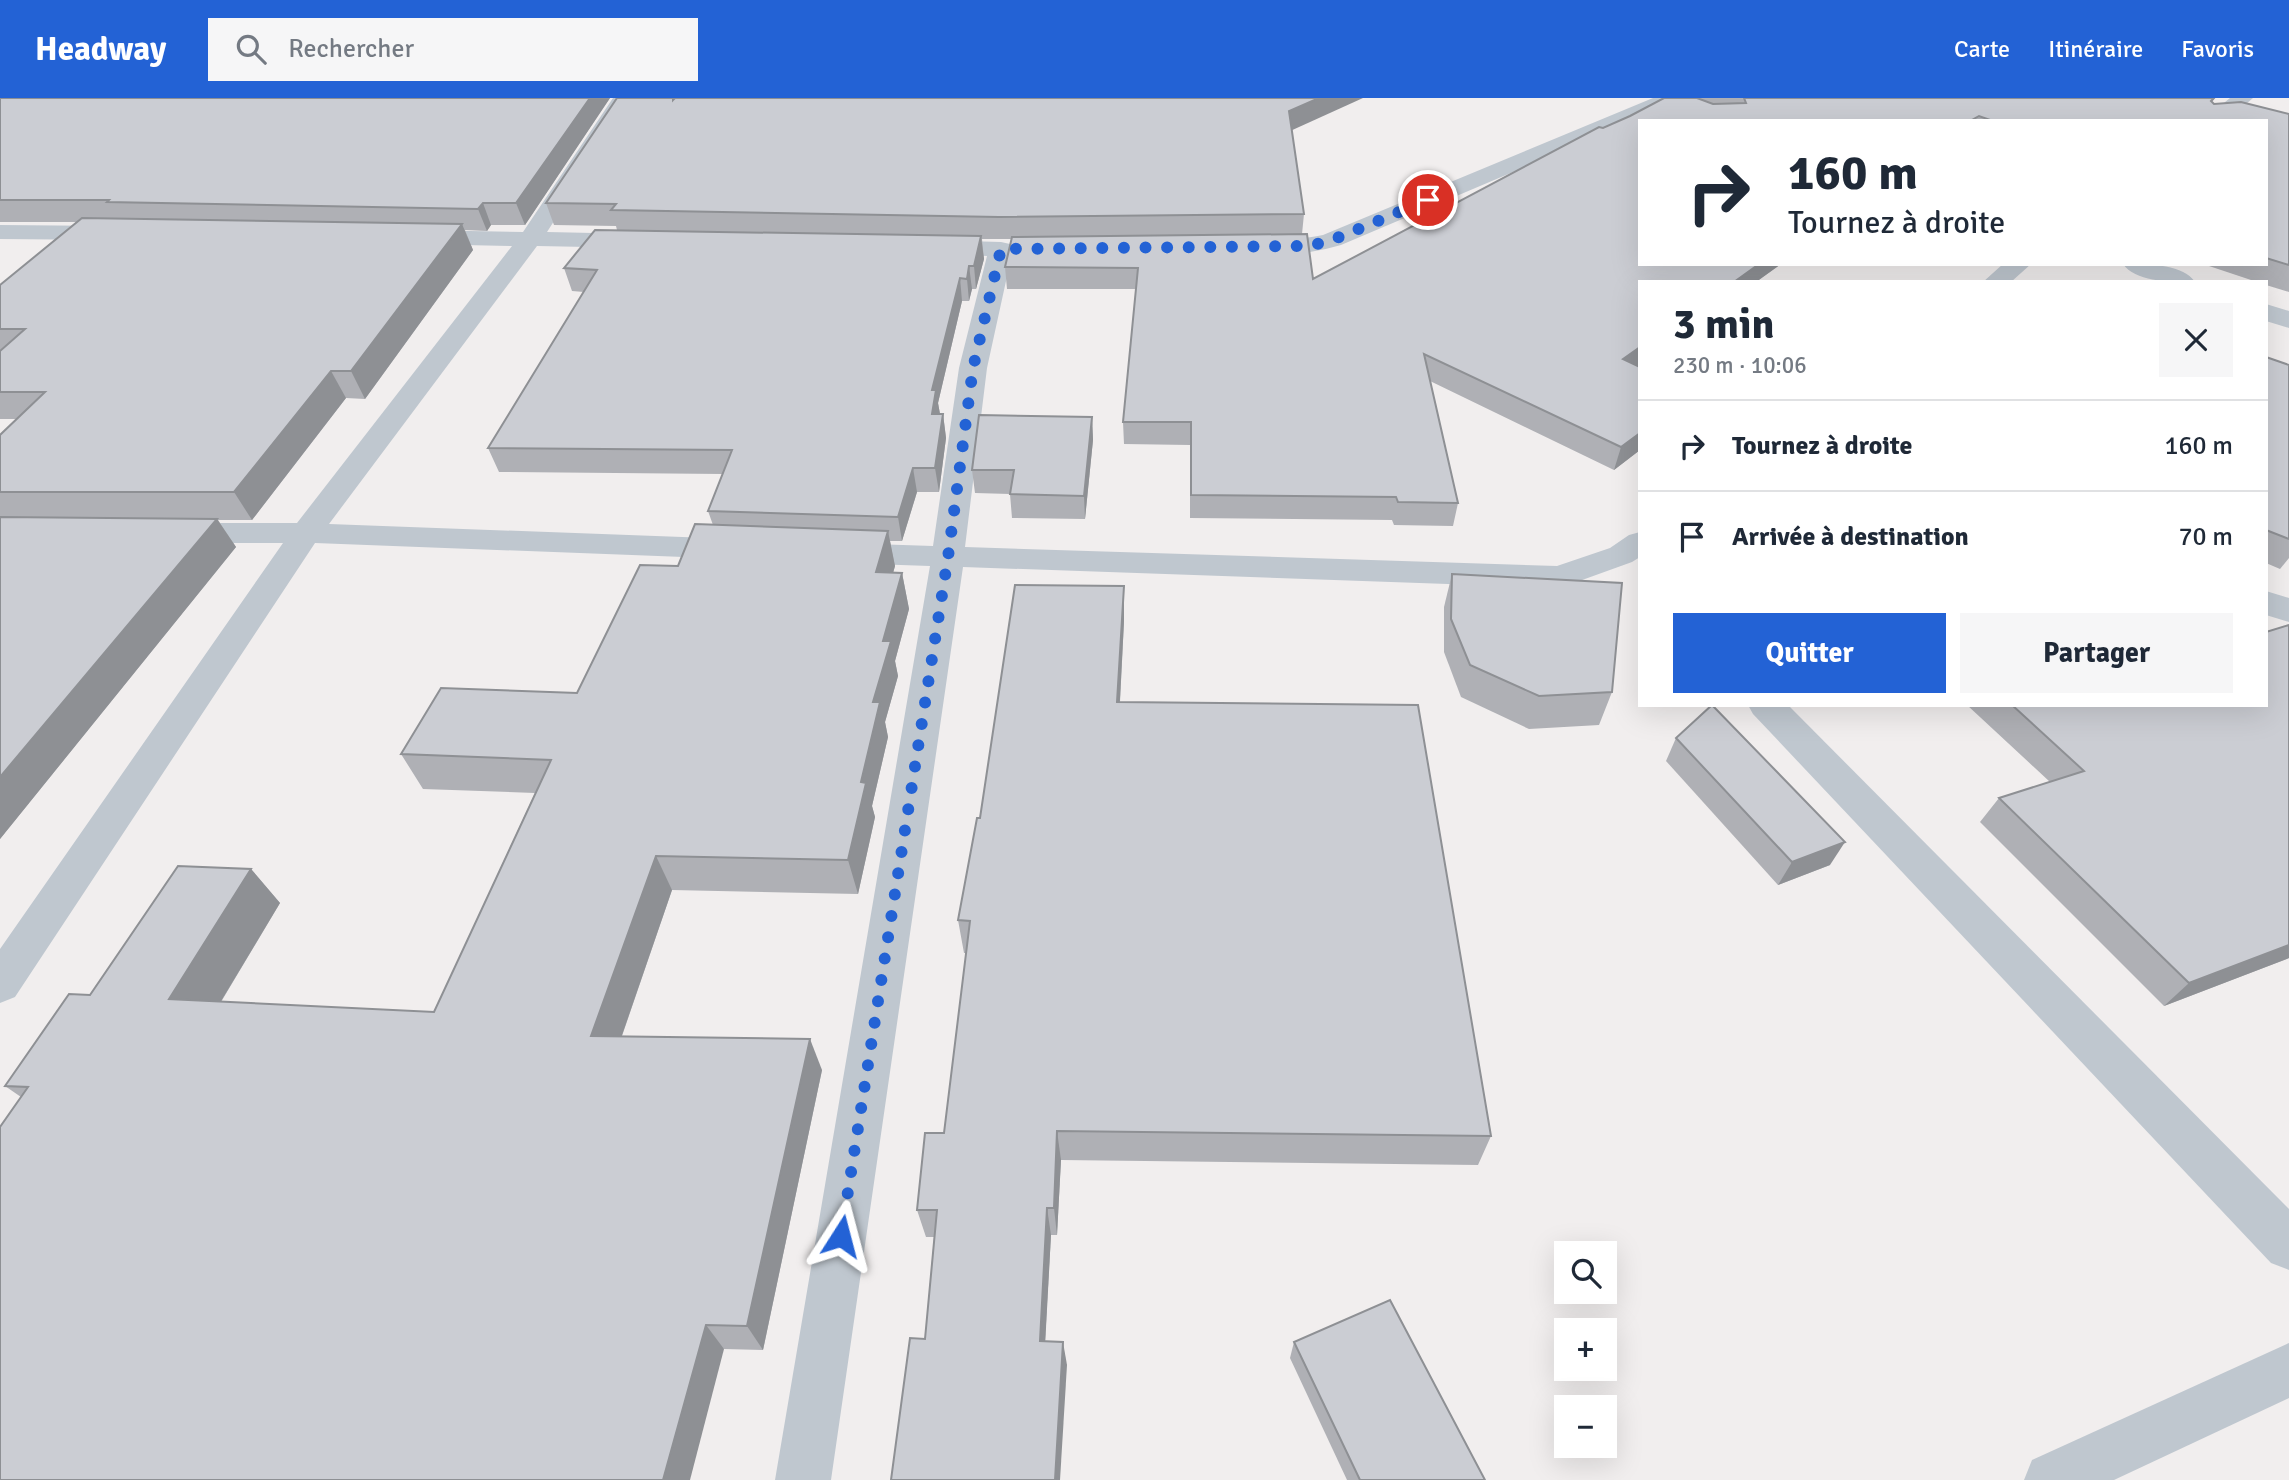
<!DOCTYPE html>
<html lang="fr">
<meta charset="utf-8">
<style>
:root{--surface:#fff;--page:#f6f6f7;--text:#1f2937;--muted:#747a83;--line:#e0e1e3;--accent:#2362d5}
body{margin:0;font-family:Signika,sans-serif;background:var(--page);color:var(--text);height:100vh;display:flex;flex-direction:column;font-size:26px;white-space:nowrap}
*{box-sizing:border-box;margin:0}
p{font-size:23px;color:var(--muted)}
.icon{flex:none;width:38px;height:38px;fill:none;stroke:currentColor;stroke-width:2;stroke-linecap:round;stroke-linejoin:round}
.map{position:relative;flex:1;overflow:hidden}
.sheet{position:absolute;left:1638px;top:182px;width:630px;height:427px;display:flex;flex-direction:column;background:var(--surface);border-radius:0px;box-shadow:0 7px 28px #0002}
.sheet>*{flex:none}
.banner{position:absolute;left:1638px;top:21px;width:630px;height:147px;border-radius:0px;box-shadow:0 7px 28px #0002;background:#fff;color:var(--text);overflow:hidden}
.controls{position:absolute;left:1554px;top:1143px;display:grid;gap:14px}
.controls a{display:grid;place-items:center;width:63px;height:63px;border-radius:0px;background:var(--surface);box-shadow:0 7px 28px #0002;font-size:35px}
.pin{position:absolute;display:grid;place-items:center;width:60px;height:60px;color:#fff;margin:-30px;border:4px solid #fff;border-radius:50%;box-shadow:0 2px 7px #0007}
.me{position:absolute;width:77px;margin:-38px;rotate:9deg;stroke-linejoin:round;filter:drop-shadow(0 0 5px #0008)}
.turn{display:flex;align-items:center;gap:24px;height:147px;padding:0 35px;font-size:32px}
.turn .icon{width:91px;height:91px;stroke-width:2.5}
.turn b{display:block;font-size:49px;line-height:60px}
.round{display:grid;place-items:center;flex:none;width:74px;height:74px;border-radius:0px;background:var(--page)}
.summary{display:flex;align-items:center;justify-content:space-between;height:119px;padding:0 35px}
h1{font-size:42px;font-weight:700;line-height:52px}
.primary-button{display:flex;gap:14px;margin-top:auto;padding:14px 35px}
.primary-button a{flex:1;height:80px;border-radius:0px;background:var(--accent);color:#fff;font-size:28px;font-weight:700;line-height:80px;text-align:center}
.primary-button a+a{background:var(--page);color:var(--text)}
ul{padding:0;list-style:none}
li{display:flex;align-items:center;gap:21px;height:91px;padding:0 35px;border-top:2px solid var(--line)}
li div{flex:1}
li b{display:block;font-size:26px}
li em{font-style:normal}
header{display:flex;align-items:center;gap:42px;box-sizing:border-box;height:98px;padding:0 35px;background:var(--accent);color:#fff}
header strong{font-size:33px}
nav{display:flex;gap:38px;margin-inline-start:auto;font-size:24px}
.search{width:490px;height:63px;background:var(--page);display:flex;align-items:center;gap:18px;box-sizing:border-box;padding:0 24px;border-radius:0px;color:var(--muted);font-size:26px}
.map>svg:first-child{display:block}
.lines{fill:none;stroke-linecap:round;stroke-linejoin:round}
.street{fill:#bfc7cf;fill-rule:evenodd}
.wall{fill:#afb0b5}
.shaded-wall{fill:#8e9094}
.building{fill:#cbcdd3;stroke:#8e9094;stroke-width:2}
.route{stroke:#2362d5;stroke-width:12;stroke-dasharray:0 21.6}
</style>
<header>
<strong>Headway</strong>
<div class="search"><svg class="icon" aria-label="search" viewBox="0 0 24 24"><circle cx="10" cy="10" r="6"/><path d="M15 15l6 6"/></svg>Rechercher</div>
<nav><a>Carte</a><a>Itinéraire</a><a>Favoris</a></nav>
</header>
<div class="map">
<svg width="2289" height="1382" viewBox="0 0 2289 1382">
<rect width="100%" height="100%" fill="#f1eeee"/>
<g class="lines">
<g class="street">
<path d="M613,0h20l-86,134 93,2 9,2 3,5 -3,5 -9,2 -103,-2 -208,278 407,15 11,3 5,7 -5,7 -11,3 -421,-16 -300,454 -15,6v-54l283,-406h-109l-11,-3 -5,-7 5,-7 11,-3h123l215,-277 -96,-2 -9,-2 -3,-5 3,-5 9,-2 107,2z"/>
<path d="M1653,0h28l-3,4 -337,143c-29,8 -62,14 -92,7l-3,-5 3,-5c25,-6 50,-1 74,-7z"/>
<path d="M2230,0h23l-27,23h-24z"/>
<path d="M0,127l115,1 8,2 4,5 -4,5 -8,2 -115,-1z"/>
<path d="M931,142l70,2 9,2 3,5 -26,119 -22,179 592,19 53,-18 19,-13 11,-3v25l-8,5 -72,26 -597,-21 -132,913h-56l155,-914 -88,-3 -11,-3 -5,-7 5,-7 11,-3 91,3 26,-178 28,-112 -65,-4 -3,-5 3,-5z"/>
<path d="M2003,166h28l-20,18h-28z"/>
<path d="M2123,166c20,0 60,-1 72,18 -20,0 -59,1 -72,-18z"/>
<path d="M2266,206l23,7v17l-23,-7z"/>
<path d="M2266,493l23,7v24l-23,-7z"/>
<path d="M1748,607h40l501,504v61l-18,-7 -518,-549z"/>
<path d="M2289,1245v55l-175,82h-90l8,-20z"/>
</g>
</g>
<g class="wall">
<path d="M0,0h610l-85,127h-34l-4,6 -22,-1 8,20 -108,149 -19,-1 -94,122h-34l18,27 -236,292v-404l17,-16h-17v-134l76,-63h-76z"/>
<path d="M1664,0h551l-3,4 2,2 75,10v178l-23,-7v-3h-9l-54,-18h63v-143h-626v143h141l-25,18h-116v83l-2,1 2,1v83l-26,20 -184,-89 28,122 -5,23 -59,-1 -2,-5 -202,-2v-73l-66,-1 -1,-22 13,-133h-129l-2,-22 7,-28h-30l2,20 -8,30h-4l-3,12h-7l-24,102 2,11h3l3,24 -7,54h-22l-15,49h-12l5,25 -2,7h9l7,36 -14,52 3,15 -13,46 3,15 -16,69 3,11 -17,77 -186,-4 -50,146 200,34 -59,280 -39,-1 -703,-252 -16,-11 85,-91 161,-126 29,34 -59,99 213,10 101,-219 -112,-4 -22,-35 176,-61 101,-127 35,-41 -5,-14 15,-37 -224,-2 -11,-24 96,-156 -12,-1 -8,-23 53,-38 -1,-4 -62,-1 -8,-22 746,-73 12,84 -2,20 11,45 290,-151 27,-12z"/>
<path d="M2266,259l23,8v193l-9,11 -14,-6z"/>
<path d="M1092,319l1,23 -8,79 -73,-1 -2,-24 -35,-1 -3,-23z"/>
<path d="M1452,476l160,118 -13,33 -70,4 -68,-32 -17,-45v-45z"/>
<path d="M1124,488v35l-4,81 371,434 -13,29 -417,-5 -4,75h-6l-6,106 22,24 -142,-26 9,-102h-8l-9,-27 27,-77 22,-180h-2l-6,-33 22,-102z"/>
<path d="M1967,607h299l23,253 -125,48 -184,-184 19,-24 51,-16z"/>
<path d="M1676,640l154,127 -52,20 -112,-124z"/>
<path d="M1294,1244l191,138h-138l-57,-122z"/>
</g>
<g class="shaded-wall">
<path d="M590,0h20l-85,127 -9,-22z"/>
<path d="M1319,0h44l-75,34 1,-21z"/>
<path d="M483,105l8,22 -4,6 -9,-22z"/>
<path d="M462,126l11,26 -108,149 -14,-28z"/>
<path d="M981,138l3,23 -8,30 -2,-23z"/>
<path d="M1759,166h22l-25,18h-22z"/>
<path d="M969,168l3,23 -3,12 -2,-22z"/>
<path d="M960,180l2,23 -24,102 2,11 -5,24 -3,-24v-24z"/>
<path d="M1640,249v18l-24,17 7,-23z"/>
<path d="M331,273l15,27 -94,122 -18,-28z"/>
<path d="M943,316l3,24 -7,54 -4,-24z"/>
<path d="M1092,319l1,23 -8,79 -1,-23z"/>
<path d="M1640,335v17l-26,20 7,-23z"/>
<path d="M913,370l4,24 -15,49 -4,-24z"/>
<path d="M217,421l19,28 -236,292v-62z"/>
<path d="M888,433l7,35 -12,41 -7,-35z"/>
<path d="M902,475l7,36 -14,52 3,15 -13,46 3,15 -16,69 3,11 -17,77 -10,-34 25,-158 10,-61z"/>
<path d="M1124,488v35l-6,116 -1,-35z"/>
<path d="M1845,744l-15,23 -52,20 14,-23z"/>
<path d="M656,758l16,34 -61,177 -20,-31z"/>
<path d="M251,771l29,34 -77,128 -34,-32z"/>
<path d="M2289,847v13l-125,48 25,-23z"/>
<path d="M810,941l12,31 -59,280 -16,-24z"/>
<path d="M1057,1033l4,29 -4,75 -3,-27z"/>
<path d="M1047,1110l4,27 -7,130 -4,-24z"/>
<path d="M706,1227l18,24 -34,131h-27z"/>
<path d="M1063,1244l4,23 -7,115h-5z"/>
</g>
<g class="building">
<path d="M0,0h590l-74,105h-33l-5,6 -371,-7 2,-2h-109z"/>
<path d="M617,0h56v2l2,-2h644l-30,13 15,103 -305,3 -388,-7 5,-6 -70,-1z"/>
<path d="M1664,0h33l16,6 33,-1 -2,-5h470l-3,3 3,3 27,-2 48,12v151l-23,-7v-137h-273l-14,-5 -9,5h-330v143h119l-25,18h-94v65l-17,12 17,8v66l-19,14 -197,-93 34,149 -60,-1 -2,-5 -205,-2v-73h-68l15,-154 -133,-1 7,-30 295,-3 6,45 286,-152 4,1 27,-12z"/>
<path d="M82,120l380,6 -111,147h-20l-97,121h-234v-57l45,-43h-45v-41l25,-22h-25v-44z"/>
<path d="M595,132l386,6 -7,30h-5l-2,13 -7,-1 -28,112h4l-4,24h11l-8,54h-22l-15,49 -190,-6 24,-61 -244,-2 109,-178 -33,-2z"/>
<path d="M2266,259l23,8v174l-23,-9z"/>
<path d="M979,317l113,2 -8,79 -74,-2 4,-24h-42z"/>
<path d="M0,419l217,2 -217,258z"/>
<path d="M695,426l193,7 -12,41 26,1 -19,68h8l-18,61h7l-19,80 5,1 -18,77 -192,-4 -65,180 219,3 -63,287 -41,-1 -43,155h-663v-353l28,-40 -23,-1 64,-92 21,1 88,-129 73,3 -82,130 265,13 117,-252 -150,-6 40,-66 136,5 63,-128 38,1z"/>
<path d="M1452,476l170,9 -10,109 -73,4 -69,-31 -19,-46z"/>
<path d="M1015,487l109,1 -7,116 301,3 73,431 -434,-5 -3,77h-7l-7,133 23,1 -8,138h-164l19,-142 15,1 12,-129h-20l8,-77h19l26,-212 -12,-1 19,-102h3z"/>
<path d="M2289,527v320l-100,38 -190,-185 85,-27 -72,-66h254v-73z"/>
<path d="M1712,607l133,137 -53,20 -116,-124z"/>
<path d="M1390,1202l95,180h-125l-66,-138z"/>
</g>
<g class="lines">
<path class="route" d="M841,1138l107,-679 25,-189 28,-119 308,-3 23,-6 96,-40"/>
</g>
</svg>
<div class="controls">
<a><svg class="icon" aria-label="search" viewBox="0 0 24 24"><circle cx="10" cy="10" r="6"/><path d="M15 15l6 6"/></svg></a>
<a>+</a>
<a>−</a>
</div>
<div class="pin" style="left:1428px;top:102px;background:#d93025"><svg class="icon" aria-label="arrive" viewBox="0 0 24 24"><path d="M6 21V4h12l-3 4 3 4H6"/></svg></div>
<svg class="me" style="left:841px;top:1138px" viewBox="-20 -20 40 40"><path d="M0-17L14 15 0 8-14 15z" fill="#2362d5" stroke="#fff" stroke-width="4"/></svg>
<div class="banner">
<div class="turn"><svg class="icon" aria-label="right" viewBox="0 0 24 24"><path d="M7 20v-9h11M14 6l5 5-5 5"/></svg><div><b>160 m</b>Tournez à droite</div></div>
</div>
<section class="sheet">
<div class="summary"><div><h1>3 min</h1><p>230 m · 10:06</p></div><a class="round"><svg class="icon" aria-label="close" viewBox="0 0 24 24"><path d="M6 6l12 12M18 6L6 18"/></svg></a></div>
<ul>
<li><svg class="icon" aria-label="right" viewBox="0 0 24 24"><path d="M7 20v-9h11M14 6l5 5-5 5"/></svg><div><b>Tournez à droite</b></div><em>160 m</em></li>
<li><svg class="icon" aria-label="arrive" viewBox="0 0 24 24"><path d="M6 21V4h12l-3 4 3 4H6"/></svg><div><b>Arrivée à destination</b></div><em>70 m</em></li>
</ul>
<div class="primary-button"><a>Quitter</a><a>Partager</a></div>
</section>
</div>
